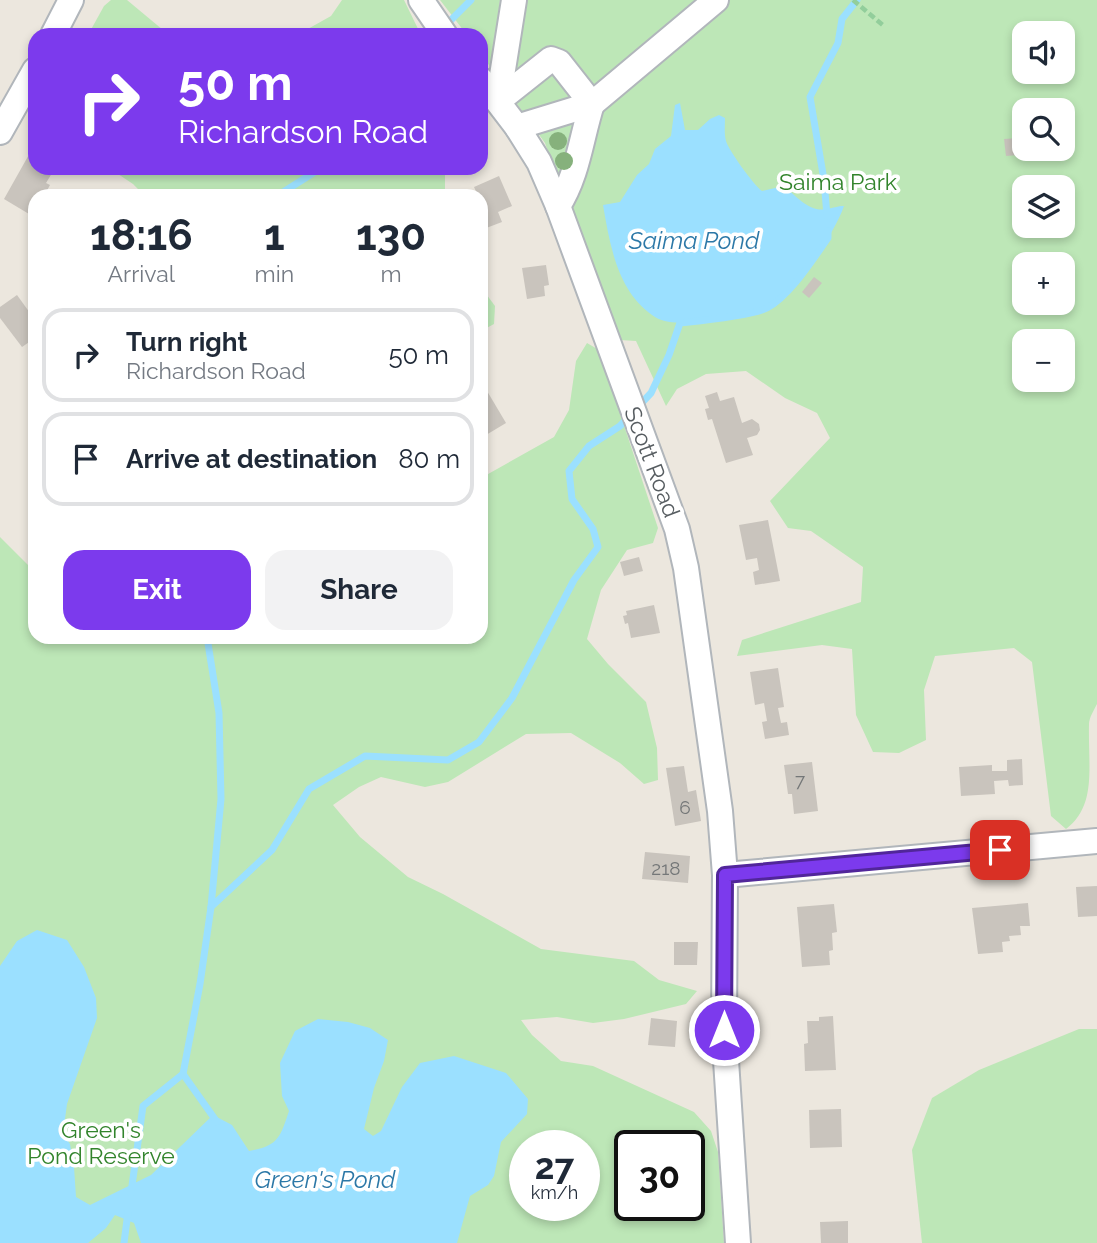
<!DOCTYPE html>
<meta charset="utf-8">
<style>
:root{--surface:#fff;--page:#f2f2f3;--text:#1f2937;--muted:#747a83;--line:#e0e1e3;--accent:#7c3aed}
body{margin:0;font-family:Raleway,sans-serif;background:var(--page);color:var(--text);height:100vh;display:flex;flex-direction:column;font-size:26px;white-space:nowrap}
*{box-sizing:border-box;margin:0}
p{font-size:23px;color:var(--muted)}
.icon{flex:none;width:38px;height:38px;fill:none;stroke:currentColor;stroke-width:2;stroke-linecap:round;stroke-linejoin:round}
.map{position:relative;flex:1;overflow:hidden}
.drawer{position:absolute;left:28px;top:189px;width:460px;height:455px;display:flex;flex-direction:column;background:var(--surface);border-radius:21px;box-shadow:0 4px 10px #0003}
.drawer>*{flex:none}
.banner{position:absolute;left:28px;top:28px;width:460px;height:147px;border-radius:21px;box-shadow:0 4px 10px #0003;background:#7c3aed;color:#fff;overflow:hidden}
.controls{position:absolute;left:1012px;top:21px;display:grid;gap:14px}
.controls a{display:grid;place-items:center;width:63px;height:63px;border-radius:14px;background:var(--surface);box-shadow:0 4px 10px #0003;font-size:35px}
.speed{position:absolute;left:509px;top:1130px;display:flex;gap:14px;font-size:35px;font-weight:700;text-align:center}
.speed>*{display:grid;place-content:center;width:91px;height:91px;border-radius:50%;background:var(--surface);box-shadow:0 4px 10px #0003;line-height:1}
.speed small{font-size:18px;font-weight:400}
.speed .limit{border:4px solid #111;border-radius:10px;background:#fff;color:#111}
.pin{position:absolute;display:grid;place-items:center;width:60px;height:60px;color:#fff;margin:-30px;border-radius:14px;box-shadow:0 4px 10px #0006}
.me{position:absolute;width:77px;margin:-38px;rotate:0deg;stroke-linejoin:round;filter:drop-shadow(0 0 5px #0008)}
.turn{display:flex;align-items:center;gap:24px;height:147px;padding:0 35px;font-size:32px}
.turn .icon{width:91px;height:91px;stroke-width:2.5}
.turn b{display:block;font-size:49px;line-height:60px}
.eta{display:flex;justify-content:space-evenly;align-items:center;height:119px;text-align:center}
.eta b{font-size:42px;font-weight:700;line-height:49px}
.button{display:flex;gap:14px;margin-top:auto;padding:14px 35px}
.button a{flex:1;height:80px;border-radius:21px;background:var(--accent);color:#fff;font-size:28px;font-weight:700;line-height:80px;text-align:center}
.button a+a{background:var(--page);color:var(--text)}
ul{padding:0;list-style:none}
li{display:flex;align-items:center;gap:21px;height:94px;margin:0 14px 10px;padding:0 21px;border:4px solid var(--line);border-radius:21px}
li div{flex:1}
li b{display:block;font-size:26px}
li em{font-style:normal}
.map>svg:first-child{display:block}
.green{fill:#bde7b7;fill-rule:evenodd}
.water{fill:#9be0ff}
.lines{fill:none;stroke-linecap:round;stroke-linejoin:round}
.stream{stroke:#9be0ff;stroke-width:7}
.building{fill:#c9c4bd}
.minor-casing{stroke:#b1b6bb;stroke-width:28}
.path{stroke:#92ce9b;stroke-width:4.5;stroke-dasharray:7 3.5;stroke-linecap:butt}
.minor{stroke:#fff;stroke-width:24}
.tree{fill:#86b17c}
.route-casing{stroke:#51269a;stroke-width:18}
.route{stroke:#7c3aed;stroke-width:12}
.labels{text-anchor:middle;stroke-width:7;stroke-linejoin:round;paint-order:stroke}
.number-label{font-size:19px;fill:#747778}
.park-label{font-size:23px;fill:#32842c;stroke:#fff}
.street-label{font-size:23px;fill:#575d61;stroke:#fff}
.water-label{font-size:24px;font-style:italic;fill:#2c78a7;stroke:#fff}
</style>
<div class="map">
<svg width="1097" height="1243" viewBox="0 0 1097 1243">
<rect width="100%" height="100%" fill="#ece7de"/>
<g class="green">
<path d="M111,0h16l42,35h-81l16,-29z"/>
<path d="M342,0h62l17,35h-169l4,-2 41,2 34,-19z"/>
<path d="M440,0h60l-3,24 13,-24h587v704c-3,6 -8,14 -8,20 -1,44 8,81 -23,105l-15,-13 -19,-154 -18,-14 -79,8 -11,34 2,50 -27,13 -26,-1 -17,-37 -4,-66 -30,-4 -85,11 5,-16 119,-38 2,-35 -52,-36 -23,-3 -18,-27 60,-63 -13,-25 -32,-15 -39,-27 -40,3 -29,15 -11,17 -30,-65 -16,-1 -46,-126 -1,-11 -13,-27 -5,-4 -10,-29 -64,-89v-19h-14zM1024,33h38v39h-38zM1024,110h38v39h-38zM1024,187h38v39h-38zM1024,264h38v39h-38zM1024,341h38v39h-38z"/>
<path d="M109,168h336v28h-300l-12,-12z"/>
<path d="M481,287l14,19 -1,18 -13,7z"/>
<path d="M587,343l12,7 59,178 -5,15 -26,7 -26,40 -14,49 21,25 38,38 11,46 1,32 -14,4 -24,-21 -49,-30 -45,1 -78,48 -23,5 -44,-10 -22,10 -26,18 27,32 48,40 35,17 98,55 93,12 25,19 38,11 -11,13 -62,15 -31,4 -36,-6 -36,3 11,15 29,26 32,5 101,46 17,19 7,21 6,91h-724v-706l35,35v65h446v-159l73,-41 15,-27 7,-49zM525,1146h59v60h-59zM630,1146h60v60h-60z"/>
<path d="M1079,1029h18v214h-175l-10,-93 20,-52 47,-28z"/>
</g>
<g class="water">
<path d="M680,103l5,27h13l12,-11 9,-4 6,3c0,7 -1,15 1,23 3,10 27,43 36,50l22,-5c12,10 26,27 43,23 7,-1 10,-3 17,-3 -10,29 -49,86 -77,102 -11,6 -54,12 -68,13 -15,2 -34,4 -47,-6 -35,-25 -42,-70 -49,-110l17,-3 17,-27 12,-11 6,-15 16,-13 4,-31z"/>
<path d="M37,930l30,10 17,27 12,31 1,20 -30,86 -4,30 7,10 4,23 2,30 14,8 61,-30 62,-60 19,10 17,26c29,-5 31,-13 40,-40l-7,-15 -2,-33 15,-32 23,-12 30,3 22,6 18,12 -4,21 -10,27 -10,41 9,7 8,-5 21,-44 18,-24 34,-7 52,17 22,26 -1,15 -26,28 -7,34 -6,9 -18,11 -13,47h-316l-7,-20 -19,-8 -9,13 -18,15h-88v-277l17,-25z"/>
</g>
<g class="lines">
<g class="stream">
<path d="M444,27l27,-27"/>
<path d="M277,196l44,-28"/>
<path d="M827,216l-3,-36 -14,-83 28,-54 4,-24 15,-19"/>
<path d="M211,907l61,-57 37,-61 56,-33 83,4 31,-18 33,-44 62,-118 24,-33 -5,-18 -21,-30 -3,-28 20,-25 31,-20 31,-33 18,-38 11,-32c19,-2 72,-7 87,-15 23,-12 46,-49 61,-70v-7"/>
<path d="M183,1074l34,48"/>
<path d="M131,1193l12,-87 40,-32 17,-90 11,-77 10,-108 -2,-86 -12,-76"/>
<path d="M124,1243l4,-31"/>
</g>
</g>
<g class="building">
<path d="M1018,138l1,17 -13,1 -2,-17z"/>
<path d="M31,151l4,3v14h20l-9,15 4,2 -6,11h-9v9l-6,9 -25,-15z"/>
<path d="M499,176l13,30 -14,6 4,10 -21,8v-14l4,-2 -4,-10v-8h-3l-4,-9z"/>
<path d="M546,265l3,20 -5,1 1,10 -18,3 -5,-31z"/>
<path d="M814,277l8,6 -13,15 -7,-6z"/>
<path d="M17,295l18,25v18l-13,9 -22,-29v-11z"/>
<path d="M487,391l19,32 -25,15v-43z"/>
<path d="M717,392l3,9 14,-4 8,26 10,-4 7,5 1,6 -3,5 -10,3 6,17 -27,8 -14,-44 -4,1 -3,-11 4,-1 -4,-12z"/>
<path d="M768,520l12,61 -25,4 -2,-13 6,-2 -2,-12 -11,2 -7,-35z"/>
<path d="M639,557l4,14 -19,5 -4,-14z"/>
<path d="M654,605l6,28 -29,5 -3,-15 -3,1 -2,-8 4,-1 -1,-4z"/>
<path d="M778,668l6,39 -6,1 3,15 6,-1 2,13 -24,4 -3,-17 5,-1 -3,-18 -9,2 -5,-33z"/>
<path d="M1022,759l1,26 -14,1 -1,-6 -14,1 1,13 -34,2 -2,-29 33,-2v6h15v-11z"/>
<path d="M812,762l6,49 -24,3 -2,-20h-4l-4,-29z"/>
<path d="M684,766l4,26 8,-2 5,31 -26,5 -9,-58z"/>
<path d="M645,852l45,4 -2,27 -46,-4z"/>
<path d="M1097,886v30l-19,1 -2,-30z"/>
<path d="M1028,903l2,23h-10l1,9 -12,1 1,5 -8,1 1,10 -25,2 -6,-46z"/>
<path d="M834,904l3,28 -5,1 1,17 -4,1 1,14 -28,2 -5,-60z"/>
<path d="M674,942h24l-1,23h-23z"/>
<path d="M833,1016l3,54 -31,1 -1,-27 4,-1 -1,-22h12v-4z"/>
<path d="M651,1018l26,3 -2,26 -27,-2z"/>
<path d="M841,1109l1,38 -32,1 -1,-38z"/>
<path d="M848,1221v22h-27l-1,-21z"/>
</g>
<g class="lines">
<g class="minor-casing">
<g id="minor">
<path d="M421,0l24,35"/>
<path d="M53,35l18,-35"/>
<path d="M481,80l36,47 22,35 19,44 119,323 9,39 34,243 5,64 -1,155 14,213"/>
<path d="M498,101l53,-42 8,3 33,42c-11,34 -14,71 -34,102"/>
<path d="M498,101l16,-101"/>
<path d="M517,127l75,-23 124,-104"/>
<path d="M0,132l35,-62"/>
<path d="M725,875l372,-34"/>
</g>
</g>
<path class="path" d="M853,0l32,27"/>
<use href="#minor" class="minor"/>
</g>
<g class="tree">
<circle cx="558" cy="141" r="9"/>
<circle cx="564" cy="161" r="9"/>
</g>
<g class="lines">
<g class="route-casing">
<path id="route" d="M724,1030l1,-155 275,-25"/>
</g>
<use href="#route" class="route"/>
</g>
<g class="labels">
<g class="number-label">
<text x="800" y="787">7</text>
<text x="685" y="814">6</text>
<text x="666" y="875">218</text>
</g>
<g class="park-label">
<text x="838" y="190">Saima Park</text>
<text x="101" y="1138">Green's<tspan x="101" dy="26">Pond Reserve</tspan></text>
</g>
<g class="street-label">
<text transform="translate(652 462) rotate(69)" y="8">Scott Road</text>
</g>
<g class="water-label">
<text x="694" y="249">Saima Pond</text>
<text x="325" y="1188">Green's Pond</text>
</g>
</g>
</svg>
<div class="controls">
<a><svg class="icon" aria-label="sound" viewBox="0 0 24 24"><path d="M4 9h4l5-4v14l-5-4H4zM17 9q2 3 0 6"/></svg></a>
<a><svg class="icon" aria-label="search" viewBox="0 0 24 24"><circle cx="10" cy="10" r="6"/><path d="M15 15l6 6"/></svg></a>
<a><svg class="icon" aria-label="layers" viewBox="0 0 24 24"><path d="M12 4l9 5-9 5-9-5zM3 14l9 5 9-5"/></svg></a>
<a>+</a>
<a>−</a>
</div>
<div class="speed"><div>27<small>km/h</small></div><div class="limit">30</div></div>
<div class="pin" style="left:1000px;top:850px;background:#d93025"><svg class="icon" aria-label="arrive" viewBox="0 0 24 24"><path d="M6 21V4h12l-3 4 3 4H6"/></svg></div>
<svg class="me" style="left:724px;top:1030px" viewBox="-20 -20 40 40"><circle r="17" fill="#7c3aed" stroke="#fff" stroke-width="3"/><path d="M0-11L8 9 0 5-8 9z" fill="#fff"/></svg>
<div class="banner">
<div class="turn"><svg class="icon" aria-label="right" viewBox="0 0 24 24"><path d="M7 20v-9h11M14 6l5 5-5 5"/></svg><div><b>50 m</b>Richardson Road</div></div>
</div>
<section class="drawer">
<div class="eta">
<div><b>18:16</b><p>Arrival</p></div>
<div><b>1</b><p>min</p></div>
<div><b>130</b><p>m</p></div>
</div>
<ul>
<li><svg class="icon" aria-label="right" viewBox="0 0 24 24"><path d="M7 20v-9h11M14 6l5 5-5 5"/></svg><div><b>Turn right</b><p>Richardson Road</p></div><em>50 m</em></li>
<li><svg class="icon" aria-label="arrive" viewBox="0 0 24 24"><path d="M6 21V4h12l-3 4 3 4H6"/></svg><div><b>Arrive at destination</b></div><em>80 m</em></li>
</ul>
<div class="button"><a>Exit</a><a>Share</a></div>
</section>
</div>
